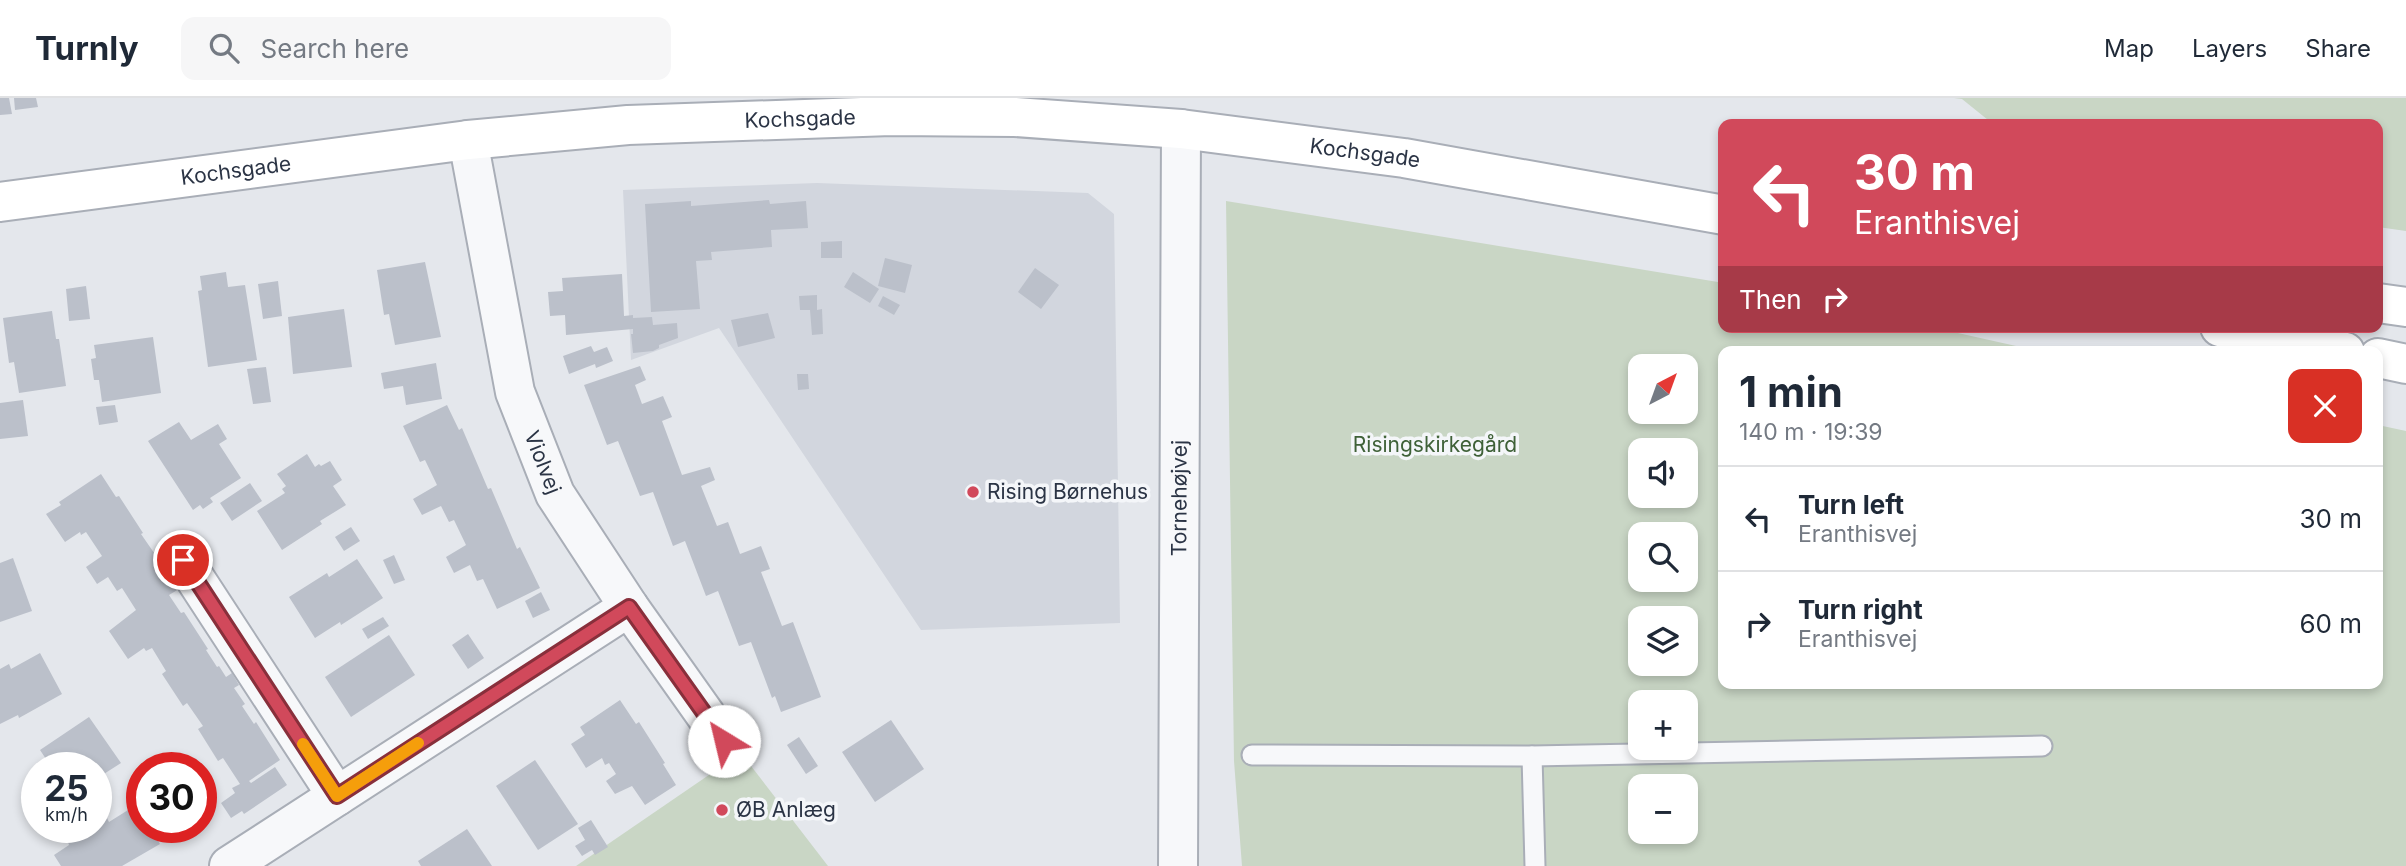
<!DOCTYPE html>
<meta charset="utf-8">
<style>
:root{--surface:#fff;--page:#f6f6f7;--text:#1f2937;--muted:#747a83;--line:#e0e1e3}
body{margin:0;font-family:Inter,sans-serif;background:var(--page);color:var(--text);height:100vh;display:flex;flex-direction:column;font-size:26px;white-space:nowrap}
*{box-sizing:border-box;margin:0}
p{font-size:23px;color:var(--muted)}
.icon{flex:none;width:38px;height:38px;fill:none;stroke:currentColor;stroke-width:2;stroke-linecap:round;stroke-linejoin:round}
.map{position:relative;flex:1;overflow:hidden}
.panel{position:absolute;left:1718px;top:248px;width:665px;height:343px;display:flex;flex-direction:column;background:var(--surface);border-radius:14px;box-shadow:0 4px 10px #0003}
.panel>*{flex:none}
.banner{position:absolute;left:1718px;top:21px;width:665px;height:214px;border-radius:14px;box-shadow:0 4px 10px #0003;background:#d1495b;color:#fff;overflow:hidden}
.needle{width:46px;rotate:41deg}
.buttons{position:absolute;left:1628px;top:256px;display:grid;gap:14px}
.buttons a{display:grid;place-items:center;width:70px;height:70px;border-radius:14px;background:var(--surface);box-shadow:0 4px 10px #0003;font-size:35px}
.speed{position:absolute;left:21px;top:654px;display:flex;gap:14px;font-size:35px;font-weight:700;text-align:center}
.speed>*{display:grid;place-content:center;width:91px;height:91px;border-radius:50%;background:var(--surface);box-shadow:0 4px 10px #0003;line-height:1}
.speed small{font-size:18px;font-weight:400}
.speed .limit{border:10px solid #d22;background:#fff;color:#111}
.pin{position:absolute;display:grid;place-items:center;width:60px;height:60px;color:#fff;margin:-30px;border:4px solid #fff;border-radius:50%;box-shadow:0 2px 7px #0007}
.me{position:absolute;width:77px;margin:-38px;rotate:324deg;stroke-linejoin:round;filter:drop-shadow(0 0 5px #0008)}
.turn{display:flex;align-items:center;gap:24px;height:147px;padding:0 21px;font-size:32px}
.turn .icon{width:91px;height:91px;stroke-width:2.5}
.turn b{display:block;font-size:49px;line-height:60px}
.then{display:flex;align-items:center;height:66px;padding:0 21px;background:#0003;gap:14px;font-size:26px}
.round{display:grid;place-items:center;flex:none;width:74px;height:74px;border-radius:14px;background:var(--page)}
.overview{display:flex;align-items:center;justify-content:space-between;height:119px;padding:0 21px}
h1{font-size:42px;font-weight:700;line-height:52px}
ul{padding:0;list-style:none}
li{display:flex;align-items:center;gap:21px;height:105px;padding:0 21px;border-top:2px solid var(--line)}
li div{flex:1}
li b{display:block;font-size:26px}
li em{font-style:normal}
header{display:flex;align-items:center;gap:42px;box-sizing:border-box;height:98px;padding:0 35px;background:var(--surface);border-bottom:2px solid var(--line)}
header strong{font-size:33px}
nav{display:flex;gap:38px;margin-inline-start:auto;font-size:24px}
.search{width:490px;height:63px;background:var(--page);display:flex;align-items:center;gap:18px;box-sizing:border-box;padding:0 24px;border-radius:14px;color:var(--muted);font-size:26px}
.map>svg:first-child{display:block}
.built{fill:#d2d6de}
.green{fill:#c9d6c5;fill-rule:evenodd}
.building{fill:#bbc0ca}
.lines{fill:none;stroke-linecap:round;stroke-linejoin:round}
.lane-casing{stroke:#a9aeb7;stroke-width:23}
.street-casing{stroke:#a9aeb7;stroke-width:42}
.secondary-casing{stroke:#a9aeb7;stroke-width:42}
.lane{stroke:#f7f8fa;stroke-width:19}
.street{stroke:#f7f8fa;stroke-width:38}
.secondary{stroke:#fff;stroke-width:38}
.route-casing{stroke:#882f3b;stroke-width:18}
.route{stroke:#d1495b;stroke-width:12}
.slow{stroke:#f59e0b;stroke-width:12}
.poi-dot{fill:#d1495b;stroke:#f4f6f9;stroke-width:2.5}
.labels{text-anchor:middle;stroke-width:7;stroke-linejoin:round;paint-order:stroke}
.street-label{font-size:21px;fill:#2b3445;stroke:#f4f6f9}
.park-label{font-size:21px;fill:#3f6138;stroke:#f4f6f9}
.poi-label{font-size:21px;fill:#2b3445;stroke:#f4f6f9;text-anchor:start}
</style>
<header>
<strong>Turnly</strong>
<div class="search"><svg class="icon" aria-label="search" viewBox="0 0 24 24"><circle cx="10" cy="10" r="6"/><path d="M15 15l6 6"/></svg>Search here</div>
<nav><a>Map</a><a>Layers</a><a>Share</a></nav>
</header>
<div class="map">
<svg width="2406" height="768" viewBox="0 0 2406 768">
<rect width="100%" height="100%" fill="#e4e7ec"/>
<path class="built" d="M817,85l271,10 26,21 6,409 -199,7 -202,-302 -88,32 -8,-170z"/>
<g class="green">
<path d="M1954,0h452v133l-28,-4v-103h-385l-31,-25z"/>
<path d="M1226,103l498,82v44h207l112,25h-319v332h654v-259l28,6v435h-1164l-8,-105zM1640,268h45v45h-45zM1640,352h45v45h-45zM1640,436h45v45h-45zM1640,520h45v45h-45zM1640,604h45v45h-45zM1640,688h45v45h-45z"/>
<path d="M741,655l87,113h-252z"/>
</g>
<g class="building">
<path d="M0,0h9l3,16 -12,1z"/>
<path d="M14,0h22l2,9 -23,3z"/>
<path d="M769,102l1,4 36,-3 2,27 -37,2 1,17 -61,5 1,8 -16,1 4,48 -49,3 -6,-108 46,-3v5z"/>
<path d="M842,143v17h-21v-16z"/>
<path d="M885,160l27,7 -7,28 -27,-7z"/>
<path d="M425,164l16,75 -46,8 -6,-31 -5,1 -7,-45z"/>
<path d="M1035,170l24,17 -18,24 -23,-17z"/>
<path d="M226,174l2,15 17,-2 12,75 -49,7 -10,-76 4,-1 -2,-14z"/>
<path d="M853,174l26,17 -9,14 -26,-16z"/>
<path d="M622,176l2,42 9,-1v3l19,-1 1,8 24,-2 1,15 -19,7v3l-6,3 -20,2 -2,-19h2v-5l-67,6 -1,-20 -15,1 -2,-24 15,-1 -1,-13z"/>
<path d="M278,183l4,35 -19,3 -5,-35z"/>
<path d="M86,188l4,33 -21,2 -3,-32z"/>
<path d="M817,197v15l5,-1 1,25 -11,1 -2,-25h-10l-1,-14z"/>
<path d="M883,198l17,9 -6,10 -16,-9z"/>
<path d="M344,211l8,58 -59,7 -5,-57z"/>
<path d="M52,213l4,28h3l7,47 -47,7 -5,-31 -5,1 -6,-45z"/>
<path d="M768,215l7,25 -37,9 -7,-27z"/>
<path d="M153,239l8,56 -59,9 -3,-22h-5l-3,-21 5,-1 -2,-13z"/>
<path d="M591,248l3,6 13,-5 6,14 -17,7 -1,-4 -26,10 -6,-18z"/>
<path d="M436,265l6,36 -36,6 -3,-19 -19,3 -3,-16z"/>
<path d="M640,268l6,14 -11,5 7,19 21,-8 9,21 -10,4 20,54 28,-8 5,13 -14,6 16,40 11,-4 12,32 21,-8 9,23 -9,3 21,54 11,-4 28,75 -40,15 -6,-16 -3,2 -21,-56 -12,4 -21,-55 -12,5 -21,-55 -12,5 -20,-54 -13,4 -22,-55 -11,4 -23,-60z"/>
<path d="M266,269l5,35 -18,2 -6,-35z"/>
<path d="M797,276h11l1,15 -11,1z"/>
<path d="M23,302l5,36 -28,3v-36z"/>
<path d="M115,307l3,17 -19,3 -3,-18z"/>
<path d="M447,307l12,25 3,-2 26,61 3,-1 26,61 3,-2 20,41 -43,21 -14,-30 -6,2 -7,-16 -16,8 -8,-16 20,-12 -12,-25 -5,2 -8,-16 -19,9 -9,-16 24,-14 -12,-25 -5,2 -17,-36z"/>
<path d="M179,324l12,18 27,-16 9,15 -8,5 22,34 -31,20 3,4 -10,7 -3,-4 -7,5 -45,-69z"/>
<path d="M307,356l8,13 4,-3 2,2 9,-5 12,19 -9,6 13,19 -26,16 2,3 -40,26 -25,-39 28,-18 -3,-4 4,-3 -9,-12z"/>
<path d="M101,376l15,23 3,-1 24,37 -2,1 38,55 -10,6 12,18 3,-1 24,37 -2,1 11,17 2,-1 7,11 6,-4 7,12 -5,3 11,16 -3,2 12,18 2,-2 24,38 -31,21 2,2 24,-16 12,18 -43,29 -2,-3 -11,7 -10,-15 14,-10 -3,-5 8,-4 -17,-26 -5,3 -20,-32 5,-3 -16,-23 -4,3 -21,-32 4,-3 -14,-23 -6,3 -2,-3 -16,11 -19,-28 27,-21 -14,-22 -5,3 -9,-14 -11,7 -11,-17 16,-11 -16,-24 -5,3 -1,-3 -15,10 -19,-28 15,-9 -2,-3z"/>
<path d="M250,385l12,18 -30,20 -12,-18z"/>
<path d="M351,429l9,14 -16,10 -9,-14z"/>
<path d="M394,457l11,25 -11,4 -11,-24z"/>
<path d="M13,460l19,53 -32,11v-59z"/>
<path d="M357,461l26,39 -42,27 -1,-3 -25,16 -26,-41 38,-24 2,4z"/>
<path d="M541,494l9,18 -17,8 -8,-17z"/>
<path d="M383,519l6,9 -21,13 -6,-10z"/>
<path d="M468,536l16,24 -16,11 -16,-24z"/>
<path d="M389,537l26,40 -64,42 -26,-40z"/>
<path d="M40,555l22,41 -43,24 -1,-3 -18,9v-55l9,-5 2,5z"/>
<path d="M620,602l16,24 3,-2 26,41 -2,1 13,21 -31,20 -13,-19 -17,8 -9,-13 10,-7 -7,-11 -4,2 -3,-7 -16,10 -15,-24 14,-9 -5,-8z"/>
<path d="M89,619l32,46 -25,16v-11h-44l-12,-18z"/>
<path d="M891,622l33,49 -49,33 -33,-50z"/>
<path d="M799,639l19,29 -12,8 -19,-29z"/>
<path d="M535,662l43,64 -40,26 -42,-64z"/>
<path d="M136,707l6,9v14h8l10,16 -38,22h-61l-7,-11 15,-10 -1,-3 23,-14h5v-3l11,-7 2,4z"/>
<path d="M591,722l17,27 -13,8 -3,-5 -10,6 -7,-10 10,-6 -7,-12z"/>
<path d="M467,731l25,37h-71l-3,-5z"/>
</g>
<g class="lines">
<g class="lane-casing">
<g id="lane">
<path d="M1252,657l280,1 510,-10"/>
<path d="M1532,658l3,110"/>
</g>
</g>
<g class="street-casing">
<g id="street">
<path id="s1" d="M468,42l47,252 40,102 74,113 95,134"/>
<path d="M183,462l154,236"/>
<path d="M229,768l400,-259"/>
<path id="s2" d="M1178,768l3,-737"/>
</g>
</g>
<g class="secondary-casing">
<g id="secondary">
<path id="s3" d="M0,104l468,-62 160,-15 263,-9 124,1 166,12 223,29 320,57"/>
<path d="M2378,205l28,4"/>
<path d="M2220,229l125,25"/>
<path d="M2378,260l28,6"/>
</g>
</g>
<use href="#lane" class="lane"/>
<use href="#street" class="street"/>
<use href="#secondary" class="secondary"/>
</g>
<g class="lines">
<g class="route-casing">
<path id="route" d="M183,462l154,236 292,-189 95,134"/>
</g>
<use href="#route" class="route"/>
<path class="slow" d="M303,646l34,52 81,-53"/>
</g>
<g class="poi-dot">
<circle cx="973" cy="394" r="7"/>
<circle cx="722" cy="712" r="7"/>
</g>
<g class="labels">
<g class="street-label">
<text dy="7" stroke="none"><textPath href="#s3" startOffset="805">Kochsgade</textPath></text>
<text dy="7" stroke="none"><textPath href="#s3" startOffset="1372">Kochsgade</textPath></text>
<text dy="7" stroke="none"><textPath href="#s3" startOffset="238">Kochsgade</textPath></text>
<text dy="7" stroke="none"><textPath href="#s1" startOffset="332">Violvej</textPath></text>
<text dy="7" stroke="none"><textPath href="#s2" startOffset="368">Tornehøjvej</textPath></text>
</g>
<g class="park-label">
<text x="1435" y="354">Risingskirkegård</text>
</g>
<g class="poi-label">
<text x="987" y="401">Rising Børnehus</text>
<text x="736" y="719">ØB Anlæg</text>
</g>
</g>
</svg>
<div class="buttons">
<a><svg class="needle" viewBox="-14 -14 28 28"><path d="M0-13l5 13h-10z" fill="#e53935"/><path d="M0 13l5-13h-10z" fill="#747a83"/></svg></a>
<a><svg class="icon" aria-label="sound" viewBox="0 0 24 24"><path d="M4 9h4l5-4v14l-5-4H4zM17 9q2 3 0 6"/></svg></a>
<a><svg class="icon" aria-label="search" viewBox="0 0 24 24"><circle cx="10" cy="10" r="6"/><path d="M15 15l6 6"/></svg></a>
<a><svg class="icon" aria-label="layers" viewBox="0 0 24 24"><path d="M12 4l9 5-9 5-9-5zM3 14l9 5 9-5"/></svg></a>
<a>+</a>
<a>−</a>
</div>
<div class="speed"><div>25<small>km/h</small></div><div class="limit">30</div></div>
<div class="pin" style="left:183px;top:462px;background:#d93025"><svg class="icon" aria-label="arrive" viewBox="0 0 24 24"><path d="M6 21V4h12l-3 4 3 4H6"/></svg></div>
<svg class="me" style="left:724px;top:643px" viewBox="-20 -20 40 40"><circle r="19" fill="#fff"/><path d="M0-13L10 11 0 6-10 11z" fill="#d1495b"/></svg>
<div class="banner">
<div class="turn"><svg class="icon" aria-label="left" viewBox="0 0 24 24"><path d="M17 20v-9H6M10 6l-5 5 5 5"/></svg><div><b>30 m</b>Eranthisvej</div></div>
<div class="then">Then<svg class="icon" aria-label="right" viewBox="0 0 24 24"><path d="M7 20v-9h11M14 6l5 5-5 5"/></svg></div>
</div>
<section class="panel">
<div class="overview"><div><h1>1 min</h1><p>140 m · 19:39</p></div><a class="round" style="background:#d93025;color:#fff"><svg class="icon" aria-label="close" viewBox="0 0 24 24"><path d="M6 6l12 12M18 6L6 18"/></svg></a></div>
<ul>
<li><svg class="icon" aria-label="left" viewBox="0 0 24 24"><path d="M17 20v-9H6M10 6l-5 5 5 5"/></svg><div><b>Turn left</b><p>Eranthisvej</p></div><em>30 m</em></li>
<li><svg class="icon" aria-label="right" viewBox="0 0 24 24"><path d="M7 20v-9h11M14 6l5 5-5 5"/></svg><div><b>Turn right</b><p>Eranthisvej</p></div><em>60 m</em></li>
</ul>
</section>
</div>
